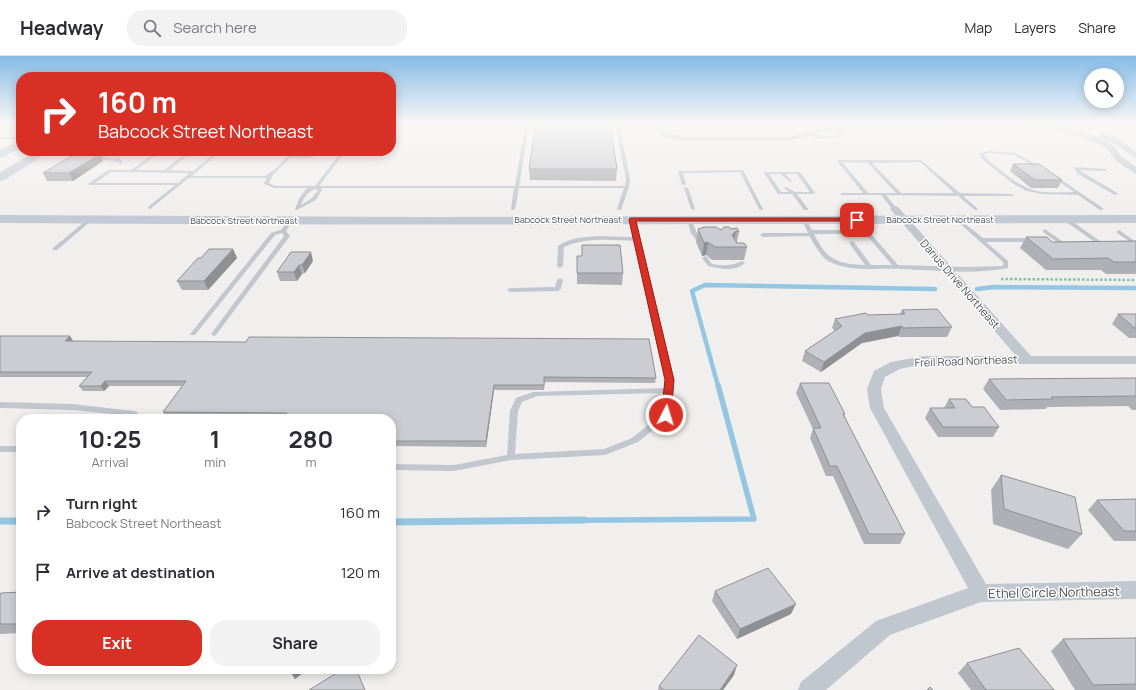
<!DOCTYPE html>
<style>
:root{--surface:#fff;--page:#f2f2f3;--text:#2b2b33;--muted:#7c7c81;--line:#e1e1e2;--accent:#d93025}
body{margin:0;font-family:Manrope,sans-serif;background:var(--page);color:var(--text);height:100vh;display:flex;flex-direction:column;font-size:15px;white-space:nowrap}
*{box-sizing:border-box;margin:0}
p{font-size:13px;color:var(--muted)}
.icon{flex:none;width:22px;height:22px;fill:none;stroke:currentColor;stroke-width:2;stroke-linecap:round;stroke-linejoin:round}
.map{position:relative;flex:1;overflow:hidden}
.side{position:absolute;left:16px;top:358px;width:380px;height:260px;display:flex;flex-direction:column;background:var(--surface);border-radius:16px;box-shadow:0 2px 10px #0003}
.side>*{flex:none}
.top-card{position:absolute;left:16px;top:16px;width:380px;height:84px;border-radius:16px;box-shadow:0 2px 10px #0003;background:#d93025;color:#fff;overflow:hidden}
.controls{position:absolute;left:1084px;top:12px;display:grid;gap:8px}
.controls a{display:grid;place-items:center;width:40px;height:40px;border-radius:50%;background:var(--surface);box-shadow:0 2px 10px #0003;font-size:20px}
.pin{position:absolute;display:grid;place-items:center;width:34px;height:34px;color:#fff;margin:-17px;border-radius:8px;box-shadow:0 2px 6px #0006}
.me{position:absolute;width:44px;margin:-22px;rotate:5deg;stroke-linejoin:round;filter:drop-shadow(0 0 3px #0008)}
.turn{display:flex;align-items:center;gap:14px;height:84px;padding:0 16px;font-size:18px}
.turn .icon{width:52px;height:52px;stroke-width:2.5}
.turn b{display:block;font-size:28px;line-height:34px}
.eta{display:flex;justify-content:space-evenly;align-items:center;height:68px;text-align:center}
.eta b{font-size:24px;font-weight:700;line-height:28px}
.cta{display:flex;gap:8px;margin-top:auto;padding:8px 16px}
.cta a{flex:1;height:46px;border-radius:16px;background:var(--accent);color:#fff;font-size:16px;font-weight:700;line-height:46px;text-align:center}
.cta a+a{background:var(--page);color:var(--text)}
ul{padding:0;list-style:none}
li{display:flex;align-items:center;gap:12px;height:60px;padding:0 16px}
li div{flex:1}
li b{display:block;font-size:15px}
li em{font-style:normal}
header{display:flex;align-items:center;gap:24px;box-sizing:border-box;height:56px;padding:0 20px;background:var(--surface);border-bottom:1px solid var(--line)}
header strong{font-size:19px}
nav{display:flex;gap:22px;margin-inline-start:auto;font-size:14px}
.search{width:280px;height:36px;background:var(--page);display:flex;align-items:center;gap:10px;box-sizing:border-box;padding:0 14px;border-radius:16px;color:var(--muted);font-size:15px}
.map>svg:first-child{display:block}
.lines{fill:none;stroke-linecap:round;stroke-linejoin:round}
.stream-far2{stroke:#94c6e1;stroke-width:4.5}
.stream-far1{stroke:#94c6e1;stroke-width:5.5}
.stream{stroke:#94c6e1;stroke-width:7}
.path{stroke:#7ec3ab;stroke-width:2.5;stroke-dasharray:2.5 2;stroke-linecap:butt}
.service{fill:#c1c7cf;fill-rule:evenodd}
.minor{fill:#c1c7cf;fill-rule:evenodd}
.secondary{fill:#c3c9d5;fill-rule:evenodd}
.wall{fill:#afb0b5}
.shaded-wall{fill:#8f9093}
.building{fill:#cccdd2;stroke:#8f9093}
.route{fill:#d93025;stroke:#8d1f18}
.labels{text-anchor:middle;stroke-width:3;stroke-linejoin:round;paint-order:stroke}
.far-street-label{font-size:9px;fill:#494f59;stroke:#fff}
.street-label{font-size:11px;fill:#494f59;stroke:#fff}
.near-street-label{font-size:13px;fill:#494f59;stroke:#fff}
</style>
<header>
<strong>Headway</strong>
<div class="search"><svg class="icon" aria-label="search" viewBox="0 0 24 24"><circle cx="10" cy="10" r="6"/><path d="M15 15l6 6"/></svg>Search here</div>
<nav><a>Map</a><a>Layers</a><a>Share</a></nav>
</header>
<div class="map">
<svg width="1136" height="634" viewBox="0 0 1136 634">
<rect width="100%" height="100%" fill="#f1efee"/>
<g class="lines">
<g class="stream-far2">
<path d="M977,233l17,-2 142,1"/>
<path d="M718,330l-26,-95 13,-6 230,4"/>
</g>
<g class="stream-far1">
<path d="M0,465h21"/>
<path d="M463,465l291,-2 -36,-134"/>
</g>
<g class="stream">
<path d="M0,465h21"/>
<path d="M391,466l193,-2"/>
</g>
<path class="path" d="M1001,223l135,1"/>
<g class="service">
<path d="M525,68h4l-10,62h106l1,-7 -11,-55h4l11,55 -1,8 -8,23 -4,-1 7,-21h-105l-4,21 -2,1 -2,-1 3,-21h-193l1,2 -6,10 -19,10 -2,-1 4,-10 7,-10 2,-1h-34l-10,-4v-1l3,-5h-78l-39,31 -2,-1v-1l27,-22h-85l-2,-1 20,-14h23l26,-19h5l-26,19h28l25,-19h4l-23,19 23,1 24,-20h4l-29,25h73l11,-8 17,-17h4l-4,5c5,0 11,0 17,-1 4,-1 7,-4 12,-4 -8,9 -20,7 -32,7l-17,17 -4,8 6,3h40l27,-35h4l-27,35h196zM111,116l78,1 -11,10h-83zM315,133l3,1 -6,8 -11,7c3,-8 7,-13 14,-16z"/>
<path d="M835,71l8,5v4l-22,3 -15,-4 2,-1 17,2 15,-2 -7,-6z"/>
<rect x="0" y="81" width="21" height="2"/>
<path d="M988,95l28,2 26,15 -3,1 -25,-14 -26,-2 -5,2 3,3c13,11 28,25 44,31 14,5 30,3 44,3l-22,-15 4,-1 48,33 -4,1 -22,-15 -35,-1 -16,-3 -12,-6 -32,-25 -4,-6z"/>
<path d="M116,98l6,7v3h-2l-2,-2 -19,-3 -1,-1h-7l-2,-1 2,-1zM115,100l2,3 -14,-2z"/>
<path d="M838,104h83l39,33 52,1 2,1 -2,1h-49l14,12v2h-2l-17,-14 -72,-1 11,14 -2,1h-2l-12,-15h-40v-2h22l-25,-31zM842,106l26,1 28,30h-28zM920,106l34,31h-53l-29,-30z"/>
<path d="M1075,111l31,2v2h-2l-25,-1 3,2 37,22 -4,1 -37,-21 -4,-6z"/>
<path d="M743,114l20,39v1l-4,-1 -19,-37 -57,1 3,11 -2,1 -2,-1 -4,-12 2,-1z"/>
<path d="M764,116h36l15,21 -2,1h-16l11,15v1h-4l-12,-16h-14l-14,-21zM769,118h11l10,8 2,-1 -7,-7h12l13,18h-15l-9,-5 -2,1 5,4h-8z"/>
<path d="M684,131l4,1 7,21v1l-4,-1 -7,-21z"/>
<path d="M687,162l4,1 6,14 4,6 -1,1h-4l-5,-7 -4,-14z"/>
<path d="M88,163l4,1 -35,30h-4v-2z"/>
<path d="M631,163l4,1 39,160 -5,37 -31,25 -33,13 -94,5 -57,11 -63,-1v-6l63,1 53,-10 3,-44 6,-13 17,-6 133,-4v-8l-31,-139c-24,-1 -49,-4 -71,6l-1,19 -3,2 -3,-2 1,-20c18,-14 55,-9 76,-9l-3,-17zM665,337l-3,21 -30,24 -28,11 -89,5 3,-43 4,-9 15,-6z"/>
<path d="M802,163h4l6,11h41l19,5 26,30 67,2 38,-1v-4l-46,-41v-2h2l24,19h41l3,2 -3,2h-38l22,19v7c-33,7 -74,2 -108,1 -22,-1 -49,3 -70,-7 -10,-5 -15,-17 -21,-26l-46,1 -3,-2 3,-2h45l-6,-13zM814,178h39l15,3 24,28h-21l-17,-23 -2,-1 -3,2 16,22c-19,-1 -34,-2 -45,-20 -2,-4 -5,-8 -6,-11z"/>
<path d="M1065,163h4l35,25 1,1 -2,3h-4v-3l-34,-24z"/>
<path d="M288,165l4,1 -6,9 4,5 -74,99 -2,1 -3,-2 73,-98 -2,-3 -7,2 -80,100h-4l-1,-1 1,-1 80,-100 10,-3z"/>
<path d="M1045,173l24,17v2h-4l-22,-16v-2z"/>
<path d="M1119,174l17,12v4l-19,-13v-2z"/>
<path d="M705,200l2,1 5,7c12,2 19,2 30,-3l3,2c-10,9 -25,6 -37,3l-6,-8z"/>
<path d="M560,222l3,2 -2,9 -3,2 -48,1 -3,-2 3,-2 45,-1 2,-7z"/>
<path d="M0,346l73,2 61,7 3,1 3,7h-8l-1,-3 -58,-6 -73,-2z"/>
<rect x="0" y="390" width="21" height="6"/>
</g>
<g class="minor">
<path d="M653,68h8l2,6 7,4 17,3h101l40,-10 -4,-3h9l3,2 119,-2 -13,4 -107,2 -47,11h-101l-22,-3 -8,-5z"/>
<path d="M1020,68l37,1 46,14 11,7 8,11 14,10v7l-20,-13 -8,-11 -11,-7 -41,-14 -32,-3z"/>
<path d="M1100,77c12,-1 27,12 36,19v6l-18,-12 -18,-9z"/>
<path d="M895,150l3,1 133,149h105v8h-212l-24,5 -15,8 -4,12 3,19 102,176 150,-3v18l-155,3 -91,33 -64,55h-28l3,-8 75,-61 92,-33 -98,-180 -3,-19 7,-18 17,-9 33,-6h92l-124,-145 -2,-2 2,-2z"/>
</g>
<g class="secondary">
<path d="M21,84v8l-21,10v-8z"/>
<path d="M37,95h14l-47,29 -4,1v-9z"/>
<path d="M0,159l426,2 710,-2v8c-379,1 -757,3 -1136,0z"/>
</g>
</g>
<g class="wall">
<path d="M100,98l3,7 -30,20h-26l-4,-8z"/>
<path d="M1013,108l49,16 -4,8h-27l-21,-17z"/>
<path d="M529,113h88l-1,12 -86,-1z"/>
<path d="M698,173l23,1 10,-1 8,3 -2,10v1l10,4 -3,13h-32l-6,-5 -4,1 -6,-14z"/>
<path d="M1026,181l26,5 84,-1v33h-30l-5,-4h-55l-26,-22z"/>
<path d="M233,193l4,9 -29,32h-26l-5,-9 24,-23z"/>
<path d="M291,196l22,9 -8,12 -3,1 -5,7h-17l-3,-9z"/>
<path d="M577,200l46,17 -1,12 -45,-1z"/>
<path d="M902,254l50,17 -5,10h-48l-1,-1 -36,7 -41,29 -19,-11 3,-10 30,-20 -3,-3 3,-9 33,-4 32,-1z"/>
<path d="M1118,258h18v24h-7l-17,-14z"/>
<path d="M0,280h70l3,5 583,37 -1,5 -110,-1 -1,8h-50l-8,57 -95,-1v-27l-225,-2 -3,-5 19,-26h-73l-5,5h-21l-4,-5 8,-9h-87z"/>
<path d="M1136,322v32h-4l-4,-4 -81,1 -1,2 -46,1 -17,-21 6,-10z"/>
<path d="M800,327l45,31 -1,2 61,118 -5,10h-36l-31,-68h-7l-16,-38 3,-9 -17,-36z"/>
<path d="M949,343l23,8 27,20 -6,10h-55l-13,-19 5,-10h14z"/>
<path d="M1001,419l81,59 -14,15 -75,-25 -2,-34z"/>
<path d="M1136,443v42h-22l-26,-31 9,-10z"/>
<path d="M715,535l76,23 -54,25 -25,-38z"/>
<path d="M21,536v41l-21,1v-40z"/>
<path d="M1136,582v52h-61l-24,-39 12,-12z"/>
<path d="M967,607l87,27h-83l-13,-17z"/>
<path d="M288,613h20l-13,10z"/>
<path d="M734,619l-11,15h-65l1,-4z"/>
</g>
<g class="shaded-wall">
<path d="M100,98l3,7 -30,20 -4,-8z"/>
<path d="M736,175l-3,13 -3,4 2,-13z"/>
<path d="M708,186l-2,13 -4,1 2,-13z"/>
<path d="M233,193l4,9 -29,32 -4,-9z"/>
<path d="M311,196l2,9 -8,12 -3,-8z"/>
<path d="M299,209l3,9 -5,7 -3,-9z"/>
<path d="M902,270l-4,10 -36,7 -41,29 3,-10 41,-29z"/>
<path d="M70,280l3,5h-8z"/>
<path d="M105,325l4,5 -5,5 -3,-5z"/>
<path d="M494,329v5l-8,57v-6z"/>
<path d="M796,548l-5,10 -54,25 3,-10z"/>
<path d="M737,609l-3,10 -11,15h-3z"/>
<path d="M291,613h17l-13,10 -5,-9z"/>
</g>
<g class="building">
<path d="M536,68h74l7,45h-88z"/>
<path d="M94,96l6,2 -31,19h-26l30,-18z"/>
<path d="M1013,108h26l23,16h-27z"/>
<path d="M704,171h12l5,3 3,-3h5l2,2 6,-1 2,4 -3,-1 -4,4 5,8h7l3,4h-32l-7,-5 -4,1 -6,-14z"/>
<path d="M1026,181h21l5,5 84,-1v21h-22l-6,-4 -55,1z"/>
<path d="M582,189h38l3,28h-46v-17h5z"/>
<path d="M209,193h24l-29,32h-27l21,-23h3z"/>
<path d="M291,196h20l-9,13h-3l-5,7h-17z"/>
<path d="M937,253l15,18 -49,1 -1,-2 -37,7 -41,29 -19,-11 37,-25 -7,-7 31,-6 2,2 37,-1 -3,-4z"/>
<path d="M1118,258h18v15z"/>
<path d="M0,280h70l-5,5 181,1 3,-5 400,2 7,39 -112,-1v8h-50l-8,56h-95v-22h-107l3,-6 -124,-1 23,-31h-81l-4,5h-22l13,-14h-92z"/>
<path d="M1136,322v18l-85,1 2,2 -47,1 -17,-21z"/>
<path d="M800,327h29l16,31h-2l62,120h-36l-32,-68h-7l-17,-38h8z"/>
<path d="M949,343h17l6,8h12l15,20h-56l-13,-19h25z"/>
<path d="M1001,419l74,22 7,37 -78,-25z"/>
<path d="M1136,443v32h-12l-27,-31z"/>
<path d="M768,512l28,36 -56,25 -25,-38z"/>
<path d="M21,536v32h-21v-30l1,-1z"/>
<path d="M699,579l38,30 -17,25h-56l-5,-4z"/>
<path d="M1136,582v46l-43,1 -30,-46z"/>
<path d="M1019,592l35,42h-68l-19,-27z"/>
<path d="M343,613h13l9,21h-56z"/>
<path d="M930,631l3,3h-6z"/>
</g>
<linearGradient id="sky" x2="0" y2="1"><stop stop-color="#86bbe5"/><stop offset="0.43" stop-color="#f9f8f7"/><stop offset="1" stop-color="#f9f8f7" stop-opacity="0"/></linearGradient>
<rect width="1136" height="157" fill="url(#sky)"/>
<path class="route" d="M630,162h227l3,2 -3,1h-221l38,159 -3,35 -5,4 -5,-4 4,-35 -36,-160z"/>
<g class="labels">
<g class="far-street-label">
<text x="568" y="167">Babcock Street Northeast</text>
<text x="940" y="167">Babcock Street Northeast</text>
<text x="244" y="168">Babcock Street Northeast</text>
</g>
<g class="street-label">
<text transform="translate(960 228) rotate(49)" y="4">Darius Drive Northeast</text>
<text transform="translate(966 305) rotate(-2)" y="4">Freil Road Northeast</text>
</g>
<g class="near-street-label">
<text transform="translate(1054 536) rotate(-1)" y="5">Ethel Circle Northeast</text>
</g>
</g>
</svg>
<div class="controls">
<a><svg class="icon" aria-label="search" viewBox="0 0 24 24"><circle cx="10" cy="10" r="6"/><path d="M15 15l6 6"/></svg></a>
</div>
<div class="pin" style="left:857px;top:164px;background:#d93025"><svg class="icon" aria-label="arrive" viewBox="0 0 24 24"><path d="M6 21V4h12l-3 4 3 4H6"/></svg></div>
<svg class="me" style="left:666px;top:359px" viewBox="-20 -20 40 40"><circle r="17" fill="#d93025" stroke="#fff" stroke-width="3"/><path d="M0-11L8 9 0 5-8 9z" fill="#fff"/></svg>
<div class="top-card">
<div class="turn"><svg class="icon" aria-label="right" viewBox="0 0 24 24"><path d="M7 20v-9h11M14 6l5 5-5 5"/></svg><div><b>160 m</b>Babcock Street Northeast</div></div>
</div>
<section class="side">
<div class="eta">
<div><b>10:25</b><p>Arrival</p></div>
<div><b>1</b><p>min</p></div>
<div><b>280</b><p>m</p></div>
</div>
<ul>
<li><svg class="icon" aria-label="right" viewBox="0 0 24 24"><path d="M7 20v-9h11M14 6l5 5-5 5"/></svg><div><b>Turn right</b><p>Babcock Street Northeast</p></div><em>160 m</em></li>
<li><svg class="icon" aria-label="arrive" viewBox="0 0 24 24"><path d="M6 21V4h12l-3 4 3 4H6"/></svg><div><b>Arrive at destination</b></div><em>120 m</em></li>
</ul>
<div class="cta"><a>Exit</a><a>Share</a></div>
</section>
</div>
